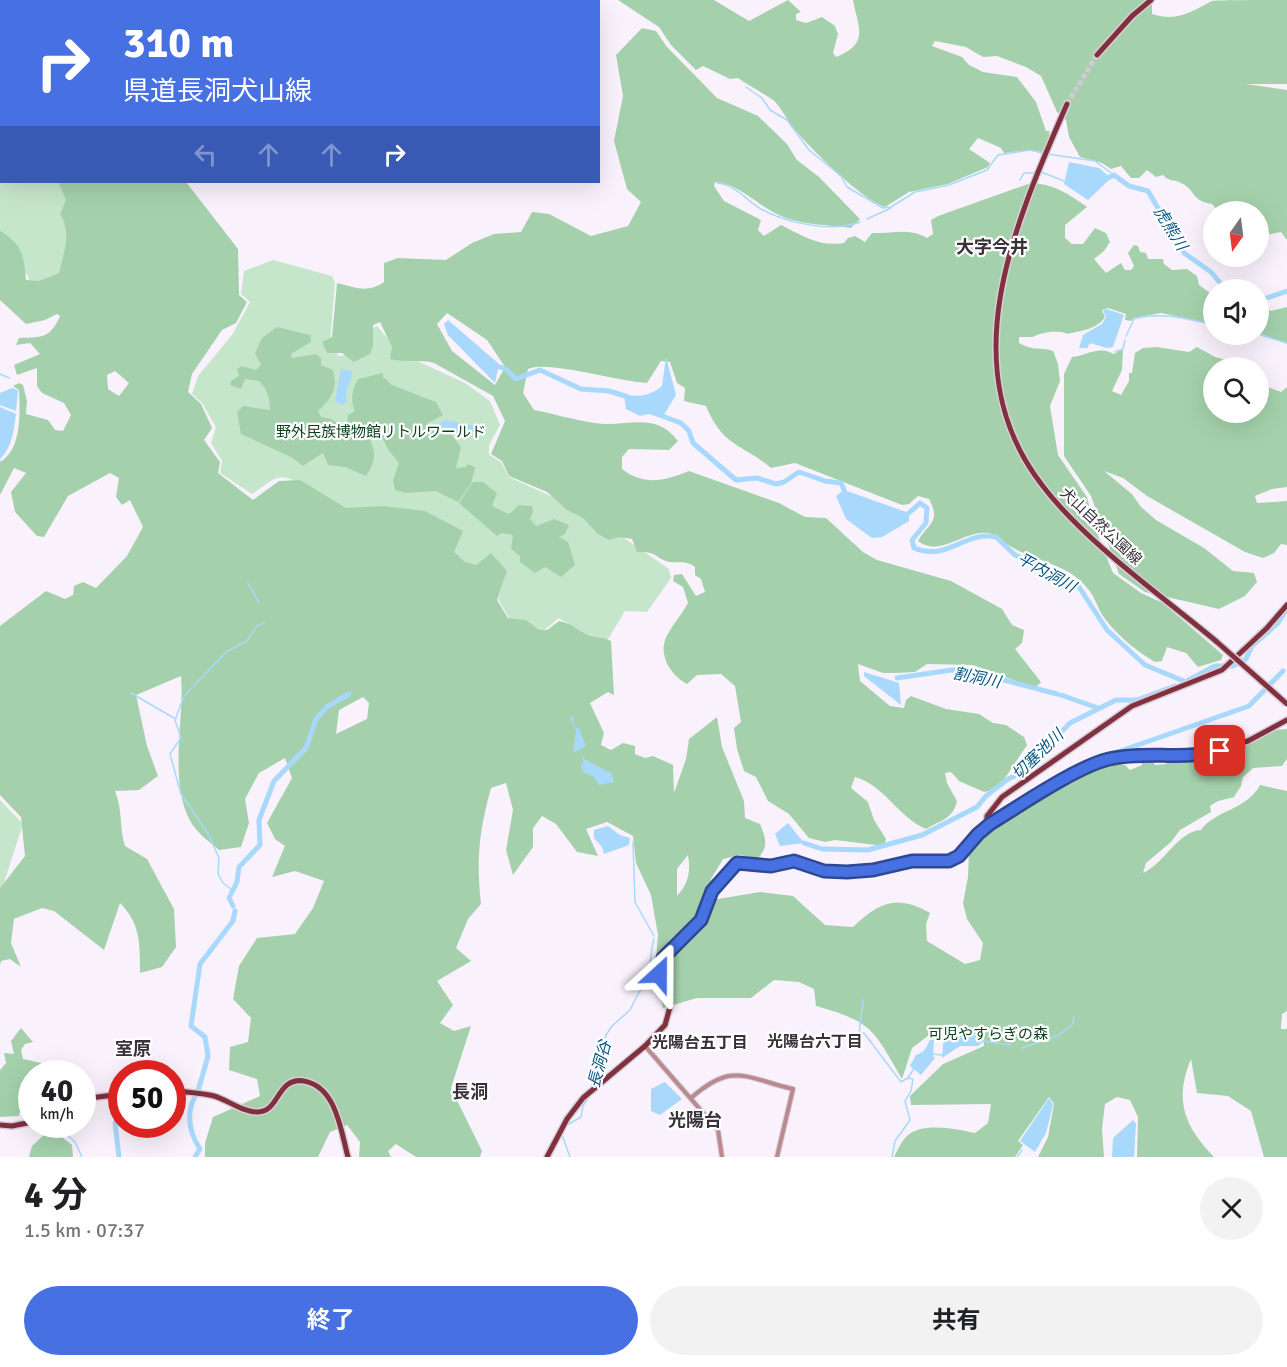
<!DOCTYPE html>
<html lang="ja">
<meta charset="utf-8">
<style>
:root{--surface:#fff;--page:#f2f2f2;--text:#202124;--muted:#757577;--accent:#4771e3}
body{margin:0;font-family:Signika,"Noto Sans JP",sans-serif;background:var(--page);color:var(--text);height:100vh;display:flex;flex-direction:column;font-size:22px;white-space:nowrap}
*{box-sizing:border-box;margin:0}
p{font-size:20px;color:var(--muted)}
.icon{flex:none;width:33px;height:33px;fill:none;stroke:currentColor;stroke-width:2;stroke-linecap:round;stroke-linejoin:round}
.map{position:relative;height:1157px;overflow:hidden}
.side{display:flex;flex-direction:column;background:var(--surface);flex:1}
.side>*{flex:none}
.hud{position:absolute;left:0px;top:0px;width:600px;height:183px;box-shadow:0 6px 24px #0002;background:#4771e3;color:#fff;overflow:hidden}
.needle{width:39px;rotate:194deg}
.fabs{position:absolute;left:1203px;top:201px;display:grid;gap:12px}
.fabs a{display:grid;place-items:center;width:66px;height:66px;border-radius:50%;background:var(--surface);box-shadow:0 6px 24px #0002;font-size:30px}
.speed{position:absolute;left:18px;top:1060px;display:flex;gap:12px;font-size:30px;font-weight:700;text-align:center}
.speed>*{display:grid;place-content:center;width:78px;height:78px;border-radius:50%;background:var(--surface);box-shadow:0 6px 24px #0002;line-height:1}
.speed small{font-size:15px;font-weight:400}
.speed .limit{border:9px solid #d22;background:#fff;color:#111}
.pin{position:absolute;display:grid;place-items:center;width:51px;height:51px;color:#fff;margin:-26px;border-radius:12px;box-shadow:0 3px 9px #0006}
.me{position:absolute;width:66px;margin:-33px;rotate:24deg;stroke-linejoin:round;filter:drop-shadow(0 0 4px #0008)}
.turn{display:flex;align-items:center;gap:21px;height:126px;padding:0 24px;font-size:27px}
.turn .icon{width:78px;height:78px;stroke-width:2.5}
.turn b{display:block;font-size:42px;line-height:51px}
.lanes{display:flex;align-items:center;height:57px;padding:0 24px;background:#0003;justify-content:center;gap:30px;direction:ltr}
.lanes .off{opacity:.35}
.round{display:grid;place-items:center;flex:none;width:63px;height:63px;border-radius:32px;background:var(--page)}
.overview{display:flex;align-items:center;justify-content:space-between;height:102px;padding:0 24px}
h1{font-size:36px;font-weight:700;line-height:45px}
.button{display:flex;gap:12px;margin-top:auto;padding:12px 24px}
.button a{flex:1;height:69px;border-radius:36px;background:var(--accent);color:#fff;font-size:24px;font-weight:700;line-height:69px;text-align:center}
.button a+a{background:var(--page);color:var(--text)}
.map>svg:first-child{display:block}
.green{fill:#c6e6cb}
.forest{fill:#a4d1ab;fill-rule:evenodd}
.water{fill:#a9d8fd}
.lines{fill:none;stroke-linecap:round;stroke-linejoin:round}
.stream{stroke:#a9d8fd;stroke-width:1.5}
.river{stroke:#a9d8fd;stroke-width:5}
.major-tunnel{stroke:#d2cbd5;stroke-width:5;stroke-dasharray:5 2.5;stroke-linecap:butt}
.minor-casing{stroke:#d6cfd9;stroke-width:6}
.major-casing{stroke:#d6cfd9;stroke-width:8}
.minor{stroke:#bb8a8f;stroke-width:4}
.major{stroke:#81303e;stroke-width:5}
.major-bridge-casing{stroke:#d6cfd9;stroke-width:8;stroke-linecap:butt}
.major-bridge{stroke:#81303e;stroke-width:5}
.route-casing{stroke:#2e4994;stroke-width:15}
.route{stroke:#4771e3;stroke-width:10}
.labels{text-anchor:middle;stroke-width:4.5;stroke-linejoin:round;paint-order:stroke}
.park-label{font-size:15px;fill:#0b3e1b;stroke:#fff}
.street-label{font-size:15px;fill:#38313a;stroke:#fff}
.water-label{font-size:16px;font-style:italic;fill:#075684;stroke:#fff}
.neighbourhood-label{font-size:16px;font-weight:bold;fill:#38313a;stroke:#fff}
.quarter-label{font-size:18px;font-weight:bold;fill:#38313a;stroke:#fff}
</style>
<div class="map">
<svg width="1287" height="1157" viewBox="0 0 1287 1157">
<rect width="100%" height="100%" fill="#f9f2fc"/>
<g class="green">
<path d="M0,55l2,127h118l14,47 -103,68 -3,-22 -28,-22z"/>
<path d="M273,260l59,16 3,7 -5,62 9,11 25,-3 7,-24 6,-3 23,27 65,30 25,18 10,24 -11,20v10l12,7 8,15 77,35 83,57 2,9 -24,34 -22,-1 -21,35 -45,-28 -22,18 -24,-12 -15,-25 6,-20 -19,-20 -10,12 -132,-58c-12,-12 -49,-40 -66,-35 -8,3 -17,11 -25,16l-32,-21 2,-12 -11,-18 5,-16 -14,-24 -10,-9 6,-18 34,-41 18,-33 -9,-8 3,-23z"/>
<path d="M0,800l23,24 -23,71z"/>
</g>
<g class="forest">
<path d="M0,0h255l1,1 -254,1 -1,93z"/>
<path d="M618,0h96l35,21 39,-21 13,12 -5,2v6l10,3 16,-6 13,9 3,8 -5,19 3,4c34,-14 22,-29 17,-57h299v14c26,8 38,-2 60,-13 8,-1 62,-1 75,-1v84h-41l41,6v150l-6,-8 -14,3 -8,-3 -1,-20 -40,-1 -6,-7c-21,-3 -16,-14 -31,-21 -7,-4 -12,-1 -18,-8l-7,2 -9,-7 -8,8h-8l-10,-12 -10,3 -9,-6 -22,-6 -11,-20 -3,-17 -9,-8 -16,-36 -15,-9 -29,-11 -14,1 -17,-10 -31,-6 -3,5 30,11 7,8 14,7 34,5 19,25 10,29h3l1,9 -7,14 -14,-4 -25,3 -3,-5 -23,-10 -9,11 21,14 -2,4 -40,17 -39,8 -24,15c-24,-8 -73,-57 -90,-77 -6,-7 -16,-26 -22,-30 -10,-7 -24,-14 -35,-22l-8,1 -27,-13 -7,4 -25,-25 -12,-18z"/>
<path d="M642,28l14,3 11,16 50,51 41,18 29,28 10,16 22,17 41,42 -9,9c-22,-3 -45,-3 -65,-10 -25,-8 -46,-35 -71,-36l-1,4 10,15 37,19 -3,10 6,6 17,-11c22,11 38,22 63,18l4,-5 7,-2 10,6 7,-9c21,1 36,-6 55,5l6,-4 -2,-14 7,-4 93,-33c23,1 38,11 56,24l-22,18v13l7,6h11l12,-16 11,5 4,9 -6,9 -10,8 12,14 15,-10 4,7h6l3,-4 -6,-13 6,-8 4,1 2,6 6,1 2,6h15l1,5 8,6 15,-1 10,7 2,9 14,10v29l-52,-11 -27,5 -3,3 -6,-1 1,-6 -18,-6 -6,2 3,7c-9,13 -23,13 -37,17 -9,-4 -26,-2 -35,3h-14v6c17,9 19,3 34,8l5,13 2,17 -10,25 8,49 29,42 8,31 18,45 28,20 22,10 60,52 -2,5 -23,7 -12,-14 -19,-6 -5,14 -7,1c-19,-11 -42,-30 -54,-49 -4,-8 -7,-17 -13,-24 -20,-26 -52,-27 -78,-43 -6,-3 -9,-9 -15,-11 -26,-11 -54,25 -77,6 9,-17 24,-18 11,-42l-11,-3 -9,8 -7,1 -107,-42 -24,5c-30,-25 -48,-21 -65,-62l-22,-5 1,-13 -8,-5 -7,-21 -9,-1 -14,22c-28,-1 -99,-23 -119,-14l-5,24 11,17c20,4 40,10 61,13 32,5 59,-13 83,18l-9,9 -40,-1 -7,8v12c22,17 42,12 67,2l90,32 26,14 21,1 37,34 14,8 74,21 51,28 10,16 12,5 -2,13 -7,6 26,33 -6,6 -62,-23 -46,-1 -12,8 -20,1h-12l-25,-9 2,17 30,25 14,2 2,-8 5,-4 35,13 33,5 14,9 13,2 18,12 3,8 -24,36 -11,9 -8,2 -25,-11 -8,-9 -6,1 2,10 10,18c-4,18 -16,19 -31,28 -28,-12 -42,-44 -71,-52l-4,11 17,14 6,18 12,19 -2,7 -49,-6 -10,2 -16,-4 -20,-24 -21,-13 -12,-24 -12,-6 -7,-22 -3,-21 7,-6 -6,-36 -14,-12 -24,1 -10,9c-14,-7 -28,-26 -22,-44 4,-11 17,-26 23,-37l-5,-16 -10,-6 1,-6 8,-1 14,22 9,-4 -4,-13 -6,-4v-8c-9,-7 -15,-4 -25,-5 -15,-3 -11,-11 -33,-10l-5,-13 -13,-2 -10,3 -11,-6 -15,-16 -16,-8 -20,-18 -38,-16 -7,-15 -11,-7 14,-33 -12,-25 -59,-33c-14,-4 -28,0 -44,-4l2,-12 -12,-25 -7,3v21l-3,8 -16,8 -12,-9h-15l-5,-11 10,-5 5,-54c19,4 29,11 47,-1v-19l14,-5 48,2 26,-17 22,-9 27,-2 11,-20 17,2 42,22 37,-10 13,-24 -14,-13 -13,-48 9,-45 -7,-41zM447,313l40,27 18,27 -10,18 -43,-34 -15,-27z"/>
<path d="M58,182h128l52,67 1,46 8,7 -11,21 -14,7 -30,44 -4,18 13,12 11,24 -8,12 16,22 -2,11 35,27 26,-19 21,-1 46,28 37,-2 42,5 38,20 -9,21 11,10 11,3 15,-12 16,18 -10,29 11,18 18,2 13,10h8l12,-9c14,2 22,13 32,15 8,2 12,1 20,5l3,54 -6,-3 -18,11 14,30 -3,12 10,5 12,-7 12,3v8l10,4 8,-2 20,9 1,28 12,-34 3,-20 28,-22 5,30 22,54 1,17 15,6c6,15 9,23 -3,35l-17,-4 -17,4 -12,20 1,21 48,-8 33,4 32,29 28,2c26,-25 44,-33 77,-14l-4,11 1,17 38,23 15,-4 3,-17 -16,-24 -4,-16 5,-26 1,-25 10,-14 14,-12 93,-55 25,-8 14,2 5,5 12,-5v-5h10l3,5 11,-1 3,-4 47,-5 3,5h15l11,-15 30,-15 12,-1v30l-5,7 -29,2 -10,9 -2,9 -7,11 -16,4 -8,5 1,6 -31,18 -9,12 -25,21 -3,10c21,-9 35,-42 58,-43 14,-20 46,-20 59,-45l27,6v220l-5,3 -1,15h6v128h-23l-13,-46 -23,-15 -31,-3 -6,-34c-17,41 -7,67 23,98h-77l1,-40 -8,-17 -13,-3 -12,7 -3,25 2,28h-66l10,-20 6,-33 -5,-7 -31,44 5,4 -8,12h-121c3,-6 7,-15 12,-20 15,-16 51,-8 69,-4l13,-10 3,-19 -80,1 -1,-9 33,-32 41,-18 -1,-11 -46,-6 -25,19 -10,31c-29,-50 -29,-57 -86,-73l-2,-17 -15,-7 -25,-2 -23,18h-54l-34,10 -8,-37 3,-36 -7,-40 -15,-32 -3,-27 -26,-14 -21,7 12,27 -21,-4 -21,-28 -14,-8 -9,12v19l-20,28 -7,-25 7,-40 -7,-27 -15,5c-12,44 -15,71 -10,116l-13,15 -12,29 15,13 -34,20 16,24 -13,18 14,8 17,-5 -20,62 31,63 -2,6h-64l-20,-13 -8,7 3,6h-32l1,-15 -13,-17 -17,7 -12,25h-113v-14l8,-26 47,-21 -3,-17 -28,-9 1,-23 18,-5 3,-24 -18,-19 6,-33 18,-28 38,-4 18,-26 11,-27 -29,-10 -23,6 13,-31 -10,-7 -8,-16 25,-45 -7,-20 -26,15 -14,26 4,24 -8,24 -22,3c-8,-7 -18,-14 -24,-22 -29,-39 -10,-108 -14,-152l-45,19 11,51 11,30 -19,14 -24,1c8,19 4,36 10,55l22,13 27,50 2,38 -14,20 -22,6c0,-28 1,-49 -20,-70l-16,47 -50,-39 -12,-3 -28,11 -3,24 10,24 -11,-8 -9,2 -1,4v-77l25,-32 -4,-39 -21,-22v-169l46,-35 19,8 8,-4 1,-9 9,-4 13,6 31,-32 16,-29 -13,-27 -8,5 -6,-8 3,-19 -9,-5 -42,23 -24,41 -7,-1 -22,-24 -4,-20 15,-19 -12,-5 -14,27v-33c22,-13 20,-49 19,-72l-6,-4 6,-3 4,2 4,16 -1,13 22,6 7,10 8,1 8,-16 -7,-12 -22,-10 -5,-7v-18l-20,7 -3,-10 26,-11 -10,-11 -14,2 3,-7c23,-1 31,1 41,-22l-3,-2 -12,6 -19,4 -26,-24v-69c22,12 24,25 26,49l13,1 20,-8c5,-21 13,-40 1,-59l6,-14zM115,371l14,12 -10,13 -11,-7 -1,-14zM363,697l6,6 -2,16 -31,15 3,-24zM688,855c3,17 0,29 -11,41v-27z"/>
<path d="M1259,304l12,7 16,-4v37l-28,-11z"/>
<path d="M277,327l33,8 1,7 -20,12 1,4 24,-4 5,4v7l12,5c5,19 -1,28 -15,41l3,6 11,2 11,10 3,-2 2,-12 7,-4c-5,-11 -3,-21 3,-32l25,-6v4l9,8 44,17 7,13 -15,8 -1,6 23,4 11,14 -5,21 10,-1 1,-3 8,3 -4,17 -13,18 -22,-11 -30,2 -11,-3 -2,-10 6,-17 -10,-12 -12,-23 -10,5c9,17 10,27 -1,43l-21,-9 -17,-2 -5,-12 -20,13 -12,-9 -50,-23 -4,-22 6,-6 27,4c0,-12 -3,-21 -11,-29l-14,-2 -4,10 -11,-4 1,-4 8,-5 -2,-7 4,-3 15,4 5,-5 -6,-12 7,-15z"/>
<path d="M1156,347l33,5 8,-5 18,10 26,7 -6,3 -21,1v44h44l1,-29 4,-1 4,5 14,5 6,-5v100l-15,2 -17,7 2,7 30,-2v44l-6,-1 -7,9 -11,5 -18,-6 -98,-56 -24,-18 -19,-7 28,23 9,13 15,13 48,28 29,23 21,2 3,9 -12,14 -26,13 -74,-17 -26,-18 -28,-78 -27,-40v-82l8,-17c14,-1 26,-12 42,-3l9,-5 -1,21 -10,21 9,4 8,-14v-8h3l3,-20 8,-5z"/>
<path d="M473,482h10l14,11 -5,13 17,8 10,-9 13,1 1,6 -3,7 6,7 18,-7 15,6 -4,9 -6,3 9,5 7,23 -14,12 -16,-10 -10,6 -15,-11v-6l-9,-7 2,-14 -11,-2 -5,3 -38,-33z"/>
<path d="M21,1028l12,14 -8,2 -4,6 2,9 18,4 1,11h-10l-1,29 -3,3h-7l-2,10 -19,1v-47l6,-7 -2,-10 10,1 -3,-13z"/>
<path d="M46,1133l12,1 14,11 1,12h-44l3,-11z"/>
</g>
<g class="water">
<path d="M1069,162l30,6 12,10 -23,22 -24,-16z"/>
<path d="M1107,309l17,6 -11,32 -6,1 -17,-5 -3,5h-8l4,-13 19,-11 4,-7 -3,-7z"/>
<path d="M448,320l51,44 -4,19 -47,-48 -4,-11z"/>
<path d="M666,357l10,38 -14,23 -13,-4 -9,2 -14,-7 -2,-14c15,2 26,1 38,-9z"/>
<path d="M341,369l11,2c1,11 -8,16 -5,31l-5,3 -7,-4z"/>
<path d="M12,388l6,2 -2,21 -16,-6v-12z"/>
<path d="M0,407l16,7c-2,16 -4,34 -16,45l2,4 -2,-2z"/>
<path d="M446,420l33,7 -12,12 -19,-11 -16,-1z"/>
<path d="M844,490l65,23v8l-27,16 -10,1 -26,-19 -10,-23z"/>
<path d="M864,672l35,11 2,22 -37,-29z"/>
<path d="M573,716l1,10 5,3 7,17 -13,7 3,-22 -6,-14z"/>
<path d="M580,752l4,7 27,14 3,9 -15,3 -5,-8 -11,-5 -2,-6 3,-4z"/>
<path d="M788,823l16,20 -24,3 -5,-12z"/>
<path d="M608,826l12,9 10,3 -1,7 -25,9 -2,-7 -8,-9v-8z"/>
<path d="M935,1028l-2,28 2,2 -14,17 -11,-9 6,-11c13,-3 13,-18 19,-27z"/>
<path d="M970,1032l14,9 -6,5h-18l-18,12 2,-24 15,2z"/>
<path d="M665,1082l17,17 -22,16 -9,-4v-22z"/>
<path d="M1049,1098l4,7 -7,28 -11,19 -15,-11z"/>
<path d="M1133,1120l3,4 -2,33h-22l1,-19z"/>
</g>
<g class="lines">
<g class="stream">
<path d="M746,87l16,11 8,12 17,10 22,30 32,26 6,11 36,21 8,-1 24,-15 34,-7 38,-15 11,-15 32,-5 14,3"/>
<path d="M1048,154l47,7 19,14"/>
<path d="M1041,172l23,9"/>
<path d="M1020,180l4,-7h12"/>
<path d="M717,183c17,1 29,17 44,26 26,14 71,24 99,13"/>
<path d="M867,219l24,-11"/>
<path d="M1258,334l29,9"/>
<path d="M1126,336l8,-17c26,-8 54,0 80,6"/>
<path d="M1115,352l8,-3 2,-9"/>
<path d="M0,374l9,4"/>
<path d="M248,583l11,20"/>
<path d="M131,693l43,25"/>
<path d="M633,842l2,60 19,34"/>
<path d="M232,890l-9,-7 -5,-9 1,-16 -10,-23 -28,-41 -11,-40 11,-16 -6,-18 9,-24 42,-44 21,-11 10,-15 7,-3"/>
<path d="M863,1000l-4,34 5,-1 37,49 7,-4 5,1 -2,12 -6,10 5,19 -15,21 -3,16"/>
<path d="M983,1041l27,4"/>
<path d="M1022,1048l37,-13 14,-11 1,-8"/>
<path d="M932,1054l10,1"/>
<path d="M908,1078l6,-10"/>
<path d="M591,1088l15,-53 6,-9 18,-16 9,-18 10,-10c1,-15 1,-29 5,-43"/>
<path d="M61,1129l14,13 7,15"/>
<path d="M570,1157l-8,-22 5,-10 14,-8 2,-11 8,-13"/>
<path d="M1017,1157l5,-7"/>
</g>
<g class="river">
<path d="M1110,177l4,-2 15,11 19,5 36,62 27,19 15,18"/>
<path d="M1258,301l29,-10"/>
<path d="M494,365l12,4 10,10 24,-9 41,19 28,2 19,6"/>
<path d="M657,414l24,9 8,8 4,12 43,37 21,-2 19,6 8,-2 15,-10 26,9 16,2 3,7"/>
<path d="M909,513l11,-10 7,5 -1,15 -14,17 2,8c34,14 51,-18 82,-11l19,18 46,21 18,11 28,43 38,35 41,17"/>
<path d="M897,678l55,-8 25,3 80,21"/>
<path d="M1183,683l32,-17h18l13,-7 6,-13 26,-23 9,-14"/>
<path d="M1061,695l37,13"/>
<path d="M990,820l99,-58 160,-56 34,-35"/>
<path d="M804,843l18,6 46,1 54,-15 55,-28 9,-11 22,-17 13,-6 49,-50 46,-23h21l38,-14"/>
<path d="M233,906l-4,-8 8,-16 2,-15 21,-22 -1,-25 15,-39 32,-33 10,-29 12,-13 21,-12"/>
<path d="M198,1091l10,-35 -3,-19 -14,-11 9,-62 33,-43 2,-10"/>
<path d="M115,1123l4,34"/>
<path d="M195,1157l5,-8c-11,-17 -14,-35 -5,-53"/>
</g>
<path class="major-tunnel" d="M1067,104l30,-49"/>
<g class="minor-casing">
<g id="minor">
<path d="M645,1046l73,84 4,27"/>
<path d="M691,1098c42,-37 54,-20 102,-9l-16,68"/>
</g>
</g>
<g class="major-casing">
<g id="major">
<path d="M1097,55l35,-39 19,-16"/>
<path d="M1067,104c-53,121 -116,263 -25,381 43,57 120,111 175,157"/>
<path d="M987,827v-11l15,-19 130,-91 90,-36 45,-42 20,-23"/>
<path d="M172,1091c14,1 29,2 42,5 14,4 28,16 43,16 17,0 19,-18 30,-27 5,-4 11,-5 17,-4 33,6 37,51 44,76"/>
<path d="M82,1099l40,-5"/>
<path d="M0,1125l12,1 20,-4"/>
<path d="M547,1157l20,-38 16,-21 62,-52 20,-21 5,-18 -11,-33 1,-10 18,-23 23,-21 10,-27 25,-29 35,2 23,-5 30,10 23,1 26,-2 39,-9h37l10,-5 28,-29 109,-64 25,-6h59l26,-3 42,-13 39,-21"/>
</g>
</g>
<use href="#minor" class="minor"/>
<use href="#major" class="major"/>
<g class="major-bridge-casing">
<path id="major-bridge" d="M1217,642l70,62"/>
</g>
<use href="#major-bridge" class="major-bridge"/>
</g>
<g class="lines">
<g class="route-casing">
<path id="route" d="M659,974l4,-16 38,-38 11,-29 25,-28 34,3 23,-5 30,10 23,1 26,-2 39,-9h37l10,-5 19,-22 12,-10c29,-18 88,-58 119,-65 35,-8 73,1 111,-8"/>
</g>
<use href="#route" class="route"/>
</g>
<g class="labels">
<g class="park-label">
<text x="381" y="437">野外民族博物館リトルワールド</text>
<text x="988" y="1039">可児やすらぎの森</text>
</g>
<g class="street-label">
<text transform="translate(1101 526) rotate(43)" y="5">犬山自然公園線</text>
</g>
<g class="water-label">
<text transform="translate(1171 228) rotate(58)" y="6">虎熊川</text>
<text transform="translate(1047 572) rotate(29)" y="6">平内洞川</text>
<text transform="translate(977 677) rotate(11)" y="6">割洞川</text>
<text transform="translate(1037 754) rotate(-44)" y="6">切塞池川</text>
<text transform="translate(599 1064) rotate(-75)" y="6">長洞谷</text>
</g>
<g class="neighbourhood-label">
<text x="815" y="1047">光陽台六丁目</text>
<text x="700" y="1048">光陽台五丁目</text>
</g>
<g class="quarter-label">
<text x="992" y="253">大字今井</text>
<text x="133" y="1055">室原</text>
<text x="470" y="1098">長洞</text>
<text x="695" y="1126">光陽台</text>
</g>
</g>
</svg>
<div class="fabs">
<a><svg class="needle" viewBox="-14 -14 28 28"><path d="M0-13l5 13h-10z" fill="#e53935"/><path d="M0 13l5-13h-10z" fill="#757577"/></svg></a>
<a><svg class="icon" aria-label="sound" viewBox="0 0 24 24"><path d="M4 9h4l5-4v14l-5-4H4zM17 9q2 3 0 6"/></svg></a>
<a><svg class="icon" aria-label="search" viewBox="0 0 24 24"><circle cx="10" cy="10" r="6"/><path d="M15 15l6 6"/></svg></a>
</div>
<div class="speed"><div>40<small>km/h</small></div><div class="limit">50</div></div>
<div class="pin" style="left:1220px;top:751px;background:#d93025"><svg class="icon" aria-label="arrive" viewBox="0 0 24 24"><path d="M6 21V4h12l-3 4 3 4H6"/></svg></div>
<svg class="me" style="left:659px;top:974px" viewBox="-20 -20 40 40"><path d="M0-17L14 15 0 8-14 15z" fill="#4771e3" stroke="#fff" stroke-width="4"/></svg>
<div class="hud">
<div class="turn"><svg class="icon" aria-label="right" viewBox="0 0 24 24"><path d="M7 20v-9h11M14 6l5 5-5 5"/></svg><div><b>310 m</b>県道長洞犬山線</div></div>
<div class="lanes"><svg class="icon off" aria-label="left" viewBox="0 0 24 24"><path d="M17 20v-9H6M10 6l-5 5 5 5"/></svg><svg class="icon off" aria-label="ahead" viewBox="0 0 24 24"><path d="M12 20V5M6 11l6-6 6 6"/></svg><svg class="icon off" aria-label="ahead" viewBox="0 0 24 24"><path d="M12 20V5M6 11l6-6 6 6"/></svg><svg class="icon" aria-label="right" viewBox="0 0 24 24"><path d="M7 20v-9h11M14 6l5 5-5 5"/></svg></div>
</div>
</div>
<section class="side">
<div class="overview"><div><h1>4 分</h1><p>1.5 km · 07:37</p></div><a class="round"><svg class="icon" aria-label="close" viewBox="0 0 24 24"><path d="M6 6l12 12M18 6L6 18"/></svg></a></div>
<div class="button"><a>終了</a><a>共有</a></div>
</section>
